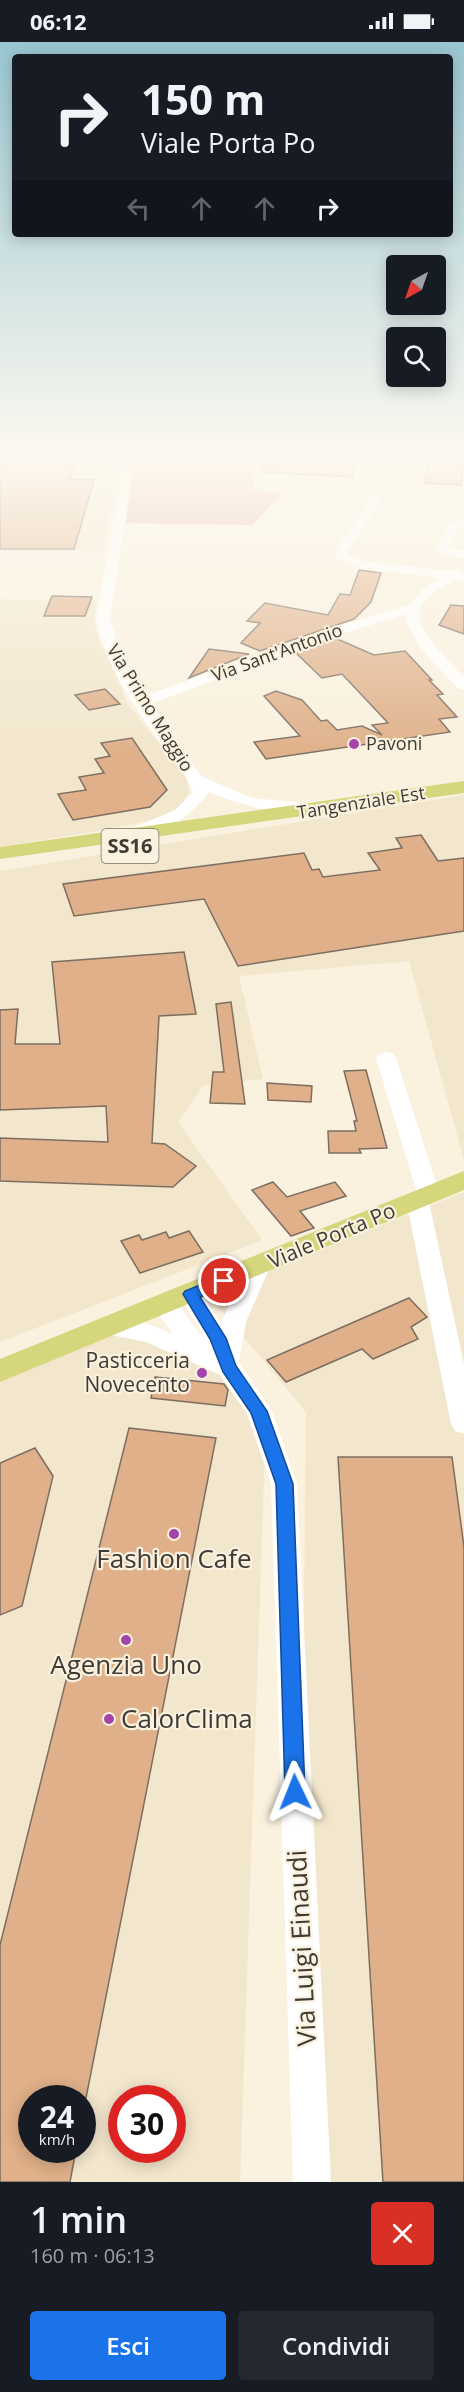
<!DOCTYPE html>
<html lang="it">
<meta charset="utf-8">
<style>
:root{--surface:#171b24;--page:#242831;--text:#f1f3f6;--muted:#9ea1a6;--accent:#1a73e8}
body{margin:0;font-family:"Open Sans",sans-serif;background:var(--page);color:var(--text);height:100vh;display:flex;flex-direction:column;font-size:22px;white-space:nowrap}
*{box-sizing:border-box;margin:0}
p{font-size:20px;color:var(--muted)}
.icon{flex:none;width:33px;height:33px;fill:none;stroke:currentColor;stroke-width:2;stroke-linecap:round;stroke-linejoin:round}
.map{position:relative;height:2140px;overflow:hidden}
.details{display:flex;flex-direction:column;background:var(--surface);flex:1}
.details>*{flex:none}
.top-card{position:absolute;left:12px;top:12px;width:441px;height:183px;border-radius:6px;box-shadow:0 3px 15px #0003;background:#171b24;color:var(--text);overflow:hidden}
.needle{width:39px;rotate:220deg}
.buttons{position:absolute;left:386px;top:213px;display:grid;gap:12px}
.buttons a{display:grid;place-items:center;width:60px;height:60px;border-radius:6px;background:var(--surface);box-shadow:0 3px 15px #0003;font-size:30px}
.speed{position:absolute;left:18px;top:2043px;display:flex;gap:12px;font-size:30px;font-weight:700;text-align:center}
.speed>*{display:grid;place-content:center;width:78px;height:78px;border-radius:50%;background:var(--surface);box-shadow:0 3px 15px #0003;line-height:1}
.speed small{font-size:15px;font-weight:400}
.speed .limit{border:9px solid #d22;background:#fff;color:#111}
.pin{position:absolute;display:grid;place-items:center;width:51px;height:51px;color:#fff;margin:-26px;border:3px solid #fff;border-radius:50%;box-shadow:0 2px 6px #0007}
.me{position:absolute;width:66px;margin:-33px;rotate:358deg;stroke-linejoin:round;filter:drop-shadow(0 0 4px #0008)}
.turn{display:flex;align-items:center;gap:21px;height:126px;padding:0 30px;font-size:27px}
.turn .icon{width:78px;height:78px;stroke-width:2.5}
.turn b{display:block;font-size:42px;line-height:51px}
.lanes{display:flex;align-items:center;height:57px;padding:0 30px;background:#0003;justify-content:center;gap:30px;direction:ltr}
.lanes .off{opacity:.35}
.round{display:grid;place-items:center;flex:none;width:63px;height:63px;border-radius:6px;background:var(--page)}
.headline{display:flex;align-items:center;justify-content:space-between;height:102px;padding:0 30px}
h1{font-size:36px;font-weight:600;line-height:45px}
.button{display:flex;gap:12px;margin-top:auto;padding:12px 30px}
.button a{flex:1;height:69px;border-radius:6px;background:var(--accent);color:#fff;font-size:24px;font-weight:600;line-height:69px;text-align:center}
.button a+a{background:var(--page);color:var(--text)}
.status{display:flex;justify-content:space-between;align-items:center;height:42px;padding:0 30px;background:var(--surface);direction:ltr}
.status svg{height:16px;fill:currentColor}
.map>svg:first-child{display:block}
.built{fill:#f2e6cc;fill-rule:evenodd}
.green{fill:#e9b5a6}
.building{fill:#dfb089;stroke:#7d6e62;stroke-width:1.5}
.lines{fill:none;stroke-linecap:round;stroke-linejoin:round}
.minor{fill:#fff;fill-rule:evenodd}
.major{fill:#d6d67d;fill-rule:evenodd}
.route{fill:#1a73e8;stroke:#114b97;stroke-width:1.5}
.poi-dot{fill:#a444ab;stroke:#faf1de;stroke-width:2}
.labels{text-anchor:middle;stroke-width:4.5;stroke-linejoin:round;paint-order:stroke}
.far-street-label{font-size:18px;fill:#3f3b34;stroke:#faf1de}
.far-poi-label{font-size:18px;fill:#3f3b34;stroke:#faf1de;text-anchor:start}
.shield{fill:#faf1de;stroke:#777267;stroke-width:1.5}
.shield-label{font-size:20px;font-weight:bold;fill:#3f3b34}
.street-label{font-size:21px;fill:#3f3b34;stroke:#faf1de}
.poi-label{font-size:21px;fill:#3f3b34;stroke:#faf1de;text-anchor:end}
.near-poi-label{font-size:26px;fill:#3f3b34;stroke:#faf1de}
.near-street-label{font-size:26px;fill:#3f3b34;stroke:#faf1de}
</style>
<div class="status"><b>06:12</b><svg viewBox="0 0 49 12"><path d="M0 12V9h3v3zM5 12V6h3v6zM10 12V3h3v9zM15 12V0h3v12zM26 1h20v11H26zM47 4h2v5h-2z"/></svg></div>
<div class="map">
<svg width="464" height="2140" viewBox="0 0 464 2140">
<rect width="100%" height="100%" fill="#faf1de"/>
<g class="built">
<path d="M0,417h118l-15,92 -103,-1z"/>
<path d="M0,557l96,3 -2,21 6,21 10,16 18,45 58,71 3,16 -8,15 -25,12 -48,10 -108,18z"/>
<path d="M464,753v365l-55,-199 -170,15 24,103 -60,7 -25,36 84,118 -262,102v-471z"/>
<path d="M464,1150v990h-166l8,-770 -97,-117z"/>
<path d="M149,1290l30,5 87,80 -26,765h-240v-803l108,-43zM32,2056h50v52h-50zM122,2056h50v52h-50z"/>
</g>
<path class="green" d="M134,417h130l-11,16v15l30,3 -31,32 -127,-2z"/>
<g class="building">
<path d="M0,417h78l-9,20 25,1 -20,69h-74z"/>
<path d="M262,417h94l-3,18 -91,-5z"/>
<path d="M430,417l30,2 -1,7h4l-2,17 -37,-2z"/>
<path d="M359,528l22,3 -10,29 -17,17 -94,32 -19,-8 19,-20 -13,-2 18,-18 63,12 12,-21 10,1z"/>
<path d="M52,554l40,1 -7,19h-41z"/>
<path d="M451,563l13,1v28l-25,-9z"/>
<path d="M335,596l39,17 31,-4 27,29h-3l14,14 -6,1 20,22 -18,2 11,13 -184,27 -12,-17 46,-6 -36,-40 12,-5 26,9 19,21 6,-1 10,10 25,-4 20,9 -10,-10 16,-2 -46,-49 -20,4 -26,-25z"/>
<path d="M209,607l40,5 -60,24z"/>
<path d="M105,647l15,15 -31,6 -14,-15z"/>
<path d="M132,696l35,52 -17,17 -77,13 -15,-26 28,-4 -7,-13 25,-4 -9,-14 15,-3 -9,-13z"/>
<path d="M421,793l17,26 26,-3v73l-226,35 -34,-67 -130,17 -11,-32 241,-31 8,17 7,-1 4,8 57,-7 -12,-17 34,-5 -6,-10z"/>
<path d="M184,910l12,62 -37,2 -7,127 13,1 31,22 -23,21 -173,-6v-43l108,4 -2,-36 -106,4v-100l18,-1 -3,35h45l-8,-82z"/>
<path d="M231,960l14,102 -35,-1 3,-31h11l-8,-68z"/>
<path d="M366,1028l21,78 -28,1 2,4h-32l-1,-22h28l-2,-10h3l-13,-50z"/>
<path d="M267,1041l45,3 -1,16 -43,-2z"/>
<path d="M273,1140l14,15 48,-15 11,14 -46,15 14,17 -23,8 -39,-46z"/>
<path d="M189,1189l14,21 -63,21 -19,-32 18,-6 3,5 24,-8 3,6z"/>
<path d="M409,1256l18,19 -16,10 7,12 -45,20 -11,-10 -76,33 -19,-22z"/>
<path d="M155,1335l69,7 4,6 -3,16 -74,-8z"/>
<path d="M129,1386l87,10 -130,660h-54v52h44l-6,32h-70v-237z"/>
<path d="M35,1406l18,28 -31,130 -22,9v-152z"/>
<path d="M338,1415h114l12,90v635h-81z"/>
</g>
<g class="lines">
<g class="minor">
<path d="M125,417h10l-25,159 11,38 24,40 180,-66 84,-25 12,-14 19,-13 -80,-10 -23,-10 -2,-7 37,-54 4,-1 6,3 -35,52 1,5 14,5 88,10 6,-2 8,4v8l-9,-1c-11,7 -28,14 -34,26 -10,20 30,58 43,71v13l-5,-1c-18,-20 -50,-46 -53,-75l-71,22 -185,68 51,72 51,22 54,5 8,5c-14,17 -87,-8 -105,-16 -14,20 -53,51 -79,45l-2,-4 2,-4 45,-19 18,-18 -6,-13c-34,-49 -80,-100 -91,-161z"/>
<path d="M464,478v8h-6l-9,19 15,4v8l-26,-7 -2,-3 14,-26z"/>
<path d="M386,1010l7,2 3,4 44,137 -3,5 -8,2 35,162v70l-9,-3 -4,-7 -45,-224 3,-5 8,-2 -41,-135 3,-4z"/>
<path d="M258,1217l8,2 4,6 -24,55 -7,40 33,49 25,73 34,698h-38l-22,-698 -24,-70 -27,-39 -74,-33 -45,-9 -3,-6 3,-6c22,-7 52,4 72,13l-21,-29 3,-6c25,-7 34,27 50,39l-27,-44 4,-6 8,-3 8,3 23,35 25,-56 4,-6z"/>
</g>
<g class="major">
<path d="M464,739v12l-464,66v-12z"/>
<path d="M464,1129v19l-464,192v-23z"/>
</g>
</g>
<linearGradient id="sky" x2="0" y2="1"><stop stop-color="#99c6d1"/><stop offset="0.58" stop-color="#fdf9f0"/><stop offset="1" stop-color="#fdf9f0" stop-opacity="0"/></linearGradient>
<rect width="464" height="717" fill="url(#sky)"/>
<path class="route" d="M224,1233l8,6 -2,4 -30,12 26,41 10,28 31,45 26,73 12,308 -3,7 -7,3 -7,-3 -3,-7 -9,-308 -25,-71 -28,-41 -13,-33 -27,-45 2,-3z"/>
<g class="poi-dot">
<circle cx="354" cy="702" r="6"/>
<circle cx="202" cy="1331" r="6"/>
<circle cx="174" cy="1492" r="6"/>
<circle cx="126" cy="1598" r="6"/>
<circle cx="109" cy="1677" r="6"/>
</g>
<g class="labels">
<g class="far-street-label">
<text transform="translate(277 611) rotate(-20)" y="6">Via Sant'Antonio</text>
<text transform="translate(150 666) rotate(58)" y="6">Via Primo Maggio</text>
<text transform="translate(361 761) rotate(-9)" y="6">Tangenziale Est</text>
</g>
<g class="far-poi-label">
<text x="366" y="708">Pavoni</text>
</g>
<rect class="shield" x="101.5" y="787" width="57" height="34" rx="4.5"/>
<g class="shield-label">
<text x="130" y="811">SS16</text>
</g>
<g class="street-label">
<text transform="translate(332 1194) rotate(-23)" y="7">Viale Porta Po</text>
</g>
<g class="poi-label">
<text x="190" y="1326">Pasticceria<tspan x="190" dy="24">Novecento</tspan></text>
</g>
<g class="near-poi-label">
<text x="174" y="1526">Fashion Cafe</text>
<text x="126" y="1632">Agenzia Uno</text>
<text x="121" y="1686" text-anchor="start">CalorClima</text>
</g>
<g class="near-street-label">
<text transform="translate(302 1906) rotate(-93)" y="9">Via Luigi Einaudi</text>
</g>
</g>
</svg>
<div class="buttons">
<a><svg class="needle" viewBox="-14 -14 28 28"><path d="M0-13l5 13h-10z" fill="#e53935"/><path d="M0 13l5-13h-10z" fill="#9ea1a6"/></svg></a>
<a><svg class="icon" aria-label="search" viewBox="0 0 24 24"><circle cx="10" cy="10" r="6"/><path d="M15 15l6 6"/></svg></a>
</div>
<div class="speed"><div>24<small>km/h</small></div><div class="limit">30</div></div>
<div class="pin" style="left:224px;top:1239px;background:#d93025"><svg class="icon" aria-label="arrive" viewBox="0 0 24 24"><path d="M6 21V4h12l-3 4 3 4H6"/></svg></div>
<svg class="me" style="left:295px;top:1750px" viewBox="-20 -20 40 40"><path d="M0-17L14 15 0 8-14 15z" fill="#1a73e8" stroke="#fff" stroke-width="4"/></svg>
<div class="top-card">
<div class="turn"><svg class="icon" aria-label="right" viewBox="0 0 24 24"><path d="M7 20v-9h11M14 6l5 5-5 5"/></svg><div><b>150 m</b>Viale Porta Po</div></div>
<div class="lanes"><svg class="icon off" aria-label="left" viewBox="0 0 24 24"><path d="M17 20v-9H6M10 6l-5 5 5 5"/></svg><svg class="icon off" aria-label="ahead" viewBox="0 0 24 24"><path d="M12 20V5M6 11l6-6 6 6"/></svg><svg class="icon off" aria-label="ahead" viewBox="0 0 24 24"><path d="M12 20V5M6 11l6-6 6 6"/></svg><svg class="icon" aria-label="right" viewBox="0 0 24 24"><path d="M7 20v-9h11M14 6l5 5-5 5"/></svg></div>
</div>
</div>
<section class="details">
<div class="headline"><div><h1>1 min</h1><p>160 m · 06:13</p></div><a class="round" style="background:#d93025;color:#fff"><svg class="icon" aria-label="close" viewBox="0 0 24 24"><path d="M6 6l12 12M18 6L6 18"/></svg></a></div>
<div class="button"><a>Esci</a><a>Condividi</a></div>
</section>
